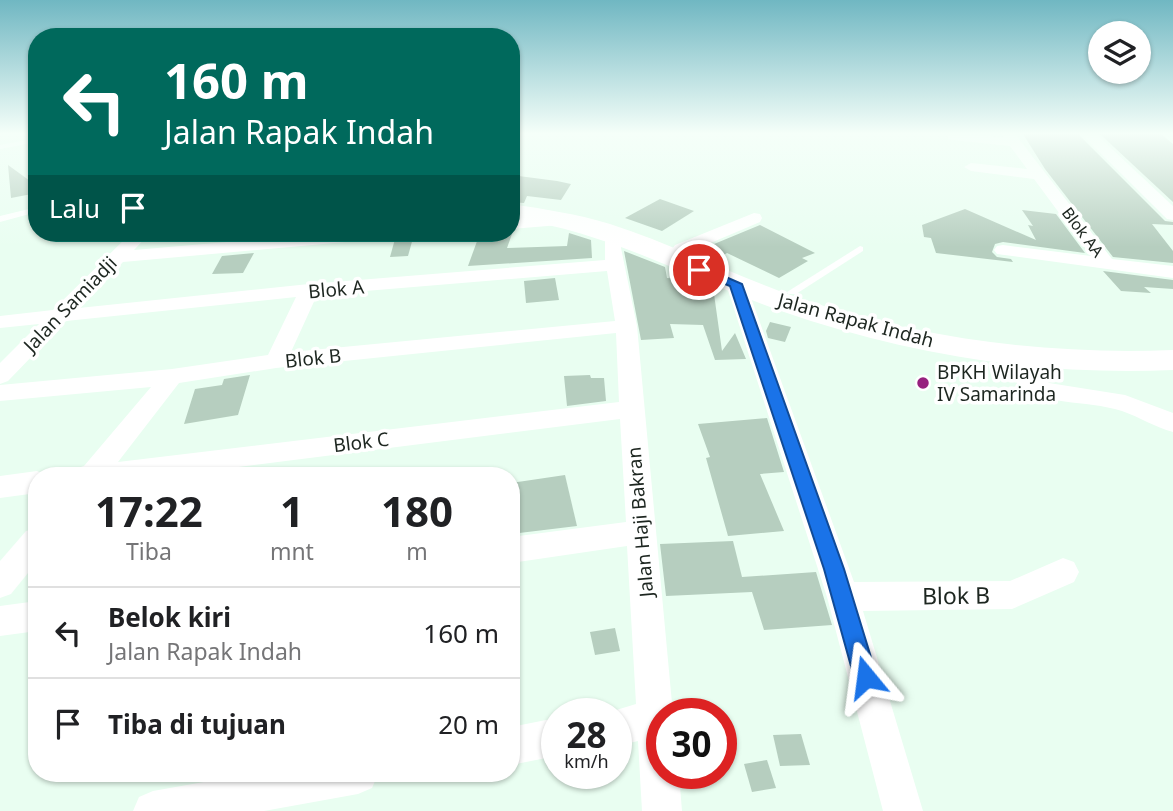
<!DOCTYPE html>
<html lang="id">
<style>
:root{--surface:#fff;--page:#f2f2f2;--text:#202124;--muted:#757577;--line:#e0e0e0}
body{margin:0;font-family:"Noto Sans",sans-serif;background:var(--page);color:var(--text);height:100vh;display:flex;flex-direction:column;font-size:26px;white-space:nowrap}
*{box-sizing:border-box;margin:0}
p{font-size:23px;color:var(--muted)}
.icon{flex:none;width:38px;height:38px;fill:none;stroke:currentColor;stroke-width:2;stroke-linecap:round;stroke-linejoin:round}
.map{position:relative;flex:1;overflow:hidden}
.drawer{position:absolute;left:28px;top:467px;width:492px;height:315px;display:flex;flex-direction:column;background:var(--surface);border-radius:28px;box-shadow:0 2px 5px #0004}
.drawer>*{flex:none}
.banner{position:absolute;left:28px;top:28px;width:492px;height:214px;border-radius:28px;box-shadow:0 2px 5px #0004;background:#00695c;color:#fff;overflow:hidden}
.tools{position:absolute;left:1088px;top:21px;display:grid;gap:14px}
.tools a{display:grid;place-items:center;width:63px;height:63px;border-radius:50%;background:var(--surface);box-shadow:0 2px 5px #0004;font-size:35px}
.speed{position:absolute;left:541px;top:698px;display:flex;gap:14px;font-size:35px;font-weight:700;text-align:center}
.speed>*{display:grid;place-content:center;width:91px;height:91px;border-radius:50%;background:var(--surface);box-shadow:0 2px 5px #0004;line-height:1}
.speed small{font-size:18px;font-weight:400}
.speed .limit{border:10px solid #d22;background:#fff;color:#111}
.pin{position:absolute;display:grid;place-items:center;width:60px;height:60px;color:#fff;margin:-30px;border:4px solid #fff;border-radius:50%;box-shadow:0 2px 7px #0007}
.me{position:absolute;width:77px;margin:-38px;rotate:344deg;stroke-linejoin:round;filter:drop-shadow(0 0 5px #0008)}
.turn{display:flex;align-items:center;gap:24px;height:147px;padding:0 21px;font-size:32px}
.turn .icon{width:91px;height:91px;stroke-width:2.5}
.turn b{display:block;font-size:49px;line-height:60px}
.then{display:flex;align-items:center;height:66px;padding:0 21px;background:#0003;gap:14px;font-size:26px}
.eta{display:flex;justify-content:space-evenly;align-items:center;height:119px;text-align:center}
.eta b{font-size:42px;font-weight:700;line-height:49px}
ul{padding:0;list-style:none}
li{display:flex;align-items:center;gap:21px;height:91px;padding:0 21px;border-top:2px solid var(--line)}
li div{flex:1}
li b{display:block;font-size:26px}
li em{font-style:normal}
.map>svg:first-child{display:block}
.building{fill:#b6cebf}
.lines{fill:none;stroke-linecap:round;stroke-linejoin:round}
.lane{fill:#fff;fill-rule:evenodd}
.street{fill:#fff;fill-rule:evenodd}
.secondary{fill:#fff;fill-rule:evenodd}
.route{fill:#1a73e8;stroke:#114b97;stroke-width:2}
.poi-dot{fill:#96217e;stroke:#fff;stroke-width:2.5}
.labels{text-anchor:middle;stroke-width:7;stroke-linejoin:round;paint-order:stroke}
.far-street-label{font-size:16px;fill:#1d2620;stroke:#fff}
.street-label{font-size:19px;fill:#1d2620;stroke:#fff}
.poi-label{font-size:19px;fill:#1d2620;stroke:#fff;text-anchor:start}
.near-street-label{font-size:23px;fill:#1d2620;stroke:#fff}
</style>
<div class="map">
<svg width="1173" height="811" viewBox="0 0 1173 811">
<rect width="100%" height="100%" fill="#e9fef1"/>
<g class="building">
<path d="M1023,134h55l87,87 8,1v3l-21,-1 21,27v12l-60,-6 -68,-88z"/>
<path d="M1100,134h61l12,10v58z"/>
<path d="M8,165l29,21v7l-26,5z"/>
<path d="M511,175l46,6 14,3 -10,16 -34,-4 -3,7 -13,-1z"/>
<path d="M660,199l34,12 -32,20 -37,-13z"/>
<path d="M965,209l71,31 -8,-15 5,1 -11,-16 34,4 29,39 -82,-11 -8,2 -3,8 5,5 14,2 2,3 -77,-9 -5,-15 -7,-1 -2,-12z"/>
<path d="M760,225l55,28 -13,5 6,3 -29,17 -52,-25 -8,5 -17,-9z"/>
<path d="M513,231l-6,17 60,-2 2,-13 22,7 1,18 -124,8 12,-33z"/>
<path d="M413,238l-5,18 -18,1 5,-18z"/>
<path d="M624,251l41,16 2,11 29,2 17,7 9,64 13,-18 11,26 -31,1 -12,-35 -33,-1 4,14 -33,2z"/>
<path d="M254,253l-11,20 -31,1 10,-18z"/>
<path d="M1103,271l70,9v9l-29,-2 7,6 -30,-2z"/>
<path d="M555,278l4,22 -33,3 -2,-22z"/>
<path d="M770,322l21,5 -6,15 -17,-4 -2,-7z"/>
<path d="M250,375l-12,40 -54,9 11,-35 27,-4 2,-6z"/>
<path d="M590,375l1,3h13l2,23 -39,5 -3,-30z"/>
<path d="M767,418l17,54 -24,2 24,57 -56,5 -22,-78 4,-1 -12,-33z"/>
<path d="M565,475l12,51 -66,8v-51z"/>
<path d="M733,541l9,36 74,-5 16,53 -68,5 -12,-38 -86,4 -6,-52z"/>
<path d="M615,628l5,23 -25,4 -5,-23z"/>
<path d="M801,734l9,31 -30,1 -7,-31z"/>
<path d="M767,760l9,28 -24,4 -8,-28z"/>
</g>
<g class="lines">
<g class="lane">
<path d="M37,138v4l-37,7v-4z"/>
<path d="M37,207v5l-37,10v-6z"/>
<path d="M860,246l3,1v4l-67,43h-8l-1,-2z"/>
</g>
<g class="street">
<path d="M948,134l55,3 -2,-3h14l97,125 61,7v12l-176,-24 -3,-4 3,-4 6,-1 88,11 -57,-77 -63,-8 -7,-4 7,-4 56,6 -17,-23 -57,-6 -5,-1z"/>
<path d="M1081,134h15l77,72v14l-6,-1z"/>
<path d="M754,213l6,1 2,4 -2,4 -73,31h-12l-3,-4 3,-4z"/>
<path d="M566,215l8,5 -2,4 -61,5v-10z"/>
<path d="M614,229l9,5 -2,14 16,78 36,388h-11v60h17l3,37h-40l-4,-70 -22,5v-32h-13l33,-10 -9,-158 -116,17v-26l115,-15 -6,-103 -453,57h-97l4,-7 10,-3 67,-79 -151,14v-16l172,-16 96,-14 28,-58 -230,24 -58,60 -8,3v-21l39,-39 -39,4v-12l53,-6 78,-77h19l-16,17 198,-17h67l-9,5 -267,24 -44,46 230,-24 296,-24v-26zM607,271l8,50 -324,31 26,-57zM616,333l3,69 -501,60 61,-79 97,-15z"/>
<path d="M736,278l10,6 108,298 156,-1 53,-23 11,4 5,10 -5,10 -62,27 -149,2 60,200h-40l-56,-214 -101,-313z"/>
<path d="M1012,349l8,2 8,18 21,14 76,12 48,18v19c-18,-5 -34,-15 -51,-21 -46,-15 -102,2 -121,-55l3,-5z"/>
<path d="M37,471l11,5h-11v17l-37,5v-22z"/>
<path d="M37,528v34l-26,32 -11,4v-37l26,-30z"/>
<path d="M37,601v30l-37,5v-30z"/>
<path d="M556,718v38l-45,9v-38z"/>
<path d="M249,774h129l-6,14 -14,6 -94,17h-131l6,-14 14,-6z"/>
</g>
<path class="secondary" d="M511,204c33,5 66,10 99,20 65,21 127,53 192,75 121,40 244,56 371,51v20c-134,6 -265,-15 -392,-59 -94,-33 -168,-78 -270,-93z"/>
</g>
<linearGradient id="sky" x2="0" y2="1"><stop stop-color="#70b7c2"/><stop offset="0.54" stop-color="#f5fff9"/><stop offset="1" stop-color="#f5fff9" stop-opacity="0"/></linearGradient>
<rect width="1173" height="247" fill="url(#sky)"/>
<path class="route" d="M695,267h8l39,17 102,285 33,108 -3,8 -8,4 -9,-4 -3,-8 -30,-108 -94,-283 -35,-14z"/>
<circle class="poi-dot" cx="923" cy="383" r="7"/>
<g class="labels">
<g class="far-street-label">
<text transform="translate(1083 232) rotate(53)" y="6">Blok AA</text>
</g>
<g class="street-label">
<text transform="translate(336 289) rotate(-5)" y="7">Blok A</text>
<text transform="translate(70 304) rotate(-46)" y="7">Jalan Samiadji</text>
<text transform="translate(856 320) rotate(15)" y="7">Jalan Rapak Indah</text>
<text transform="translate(313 358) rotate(-6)" y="7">Blok B</text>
<text transform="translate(361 442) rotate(-7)" y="7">Blok C</text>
<text transform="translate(640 522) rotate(-95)" y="7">Jalan Haji Bakran</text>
</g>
<g class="poi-label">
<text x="937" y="379">BPKH Wilayah<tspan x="937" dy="22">IV Samarinda</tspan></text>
</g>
<g class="near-street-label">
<text transform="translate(956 596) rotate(-1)" y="8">Blok B</text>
</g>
</g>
</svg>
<div class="tools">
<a><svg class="icon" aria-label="layers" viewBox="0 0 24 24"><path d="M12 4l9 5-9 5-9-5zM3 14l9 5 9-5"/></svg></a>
</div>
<div class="speed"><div>28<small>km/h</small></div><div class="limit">30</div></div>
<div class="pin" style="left:699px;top:270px;background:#d93025"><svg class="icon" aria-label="arrive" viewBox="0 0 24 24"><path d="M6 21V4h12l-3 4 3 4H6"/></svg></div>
<svg class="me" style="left:866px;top:677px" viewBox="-20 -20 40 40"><path d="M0-17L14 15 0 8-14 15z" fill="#1a73e8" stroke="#fff" stroke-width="4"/></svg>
<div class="banner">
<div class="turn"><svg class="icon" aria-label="left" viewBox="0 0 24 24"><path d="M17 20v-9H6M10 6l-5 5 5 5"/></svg><div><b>160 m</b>Jalan Rapak Indah</div></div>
<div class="then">Lalu<svg class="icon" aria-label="arrive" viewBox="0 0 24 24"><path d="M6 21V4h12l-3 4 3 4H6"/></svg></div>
</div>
<section class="drawer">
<div class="eta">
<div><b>17:22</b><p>Tiba</p></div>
<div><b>1</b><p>mnt</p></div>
<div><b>180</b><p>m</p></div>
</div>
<ul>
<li><svg class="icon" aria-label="left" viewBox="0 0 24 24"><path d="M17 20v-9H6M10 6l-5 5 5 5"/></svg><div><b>Belok kiri</b><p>Jalan Rapak Indah</p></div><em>160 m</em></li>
<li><svg class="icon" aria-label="arrive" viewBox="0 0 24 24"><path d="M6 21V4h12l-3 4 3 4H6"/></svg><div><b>Tiba di tujuan</b></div><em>20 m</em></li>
</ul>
</section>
</div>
